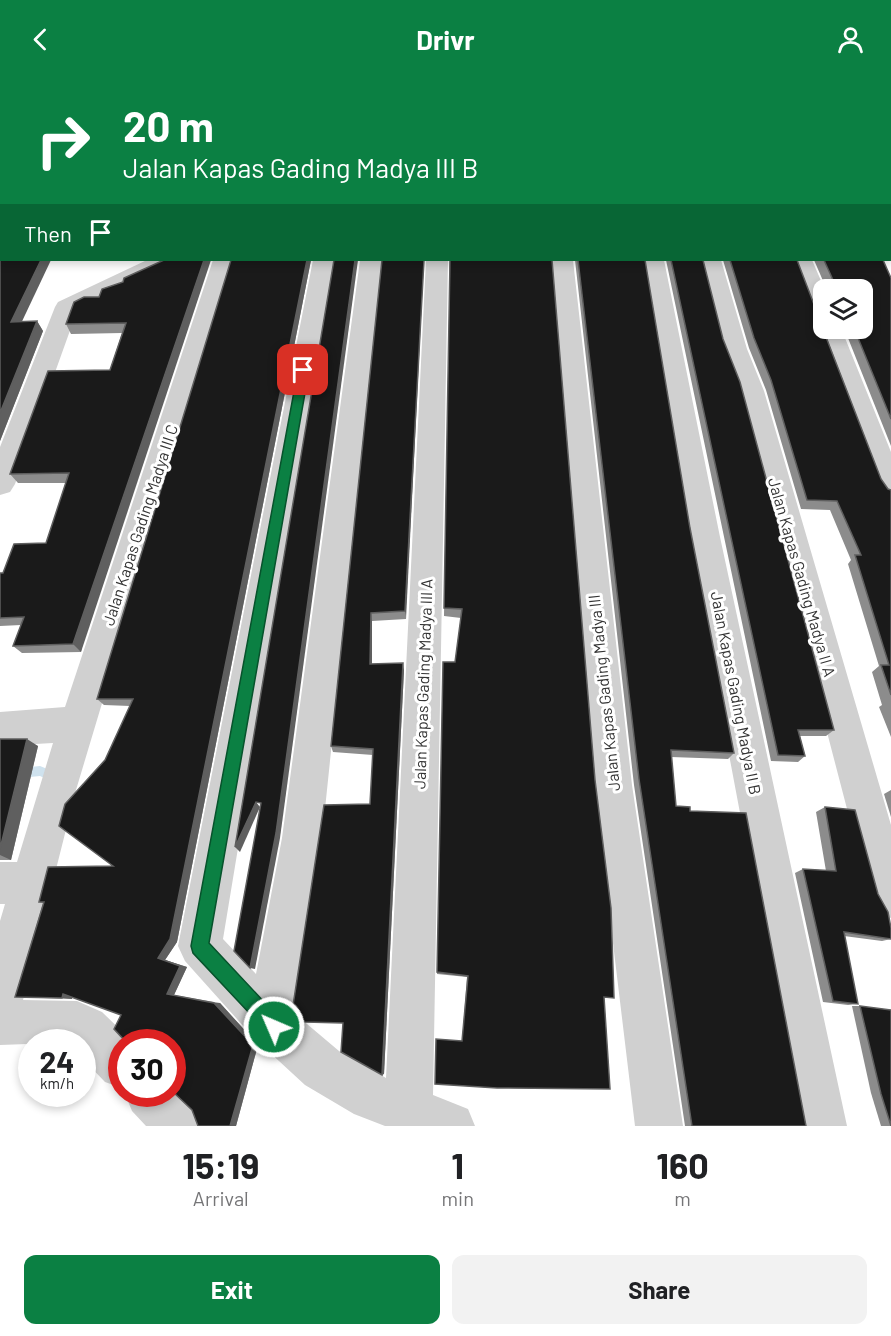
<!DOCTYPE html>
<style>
:root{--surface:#fff;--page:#f2f2f2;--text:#202124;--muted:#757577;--accent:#0b8043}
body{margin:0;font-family:Barlow,sans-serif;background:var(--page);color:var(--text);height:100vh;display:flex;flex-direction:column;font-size:22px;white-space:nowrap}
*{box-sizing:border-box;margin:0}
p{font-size:20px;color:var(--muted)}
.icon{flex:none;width:33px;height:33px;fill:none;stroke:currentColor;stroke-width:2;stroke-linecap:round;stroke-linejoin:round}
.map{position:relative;height:1048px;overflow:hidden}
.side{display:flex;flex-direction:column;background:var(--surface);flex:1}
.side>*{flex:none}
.guide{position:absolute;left:0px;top:0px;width:891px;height:183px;box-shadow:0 3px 9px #0003;background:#0b8043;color:#fff;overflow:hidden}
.buttons{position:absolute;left:813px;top:201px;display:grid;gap:12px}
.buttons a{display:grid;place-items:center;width:60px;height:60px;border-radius:12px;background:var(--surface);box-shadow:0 3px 9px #0003;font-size:30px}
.speed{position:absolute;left:18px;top:951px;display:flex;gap:12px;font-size:30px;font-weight:700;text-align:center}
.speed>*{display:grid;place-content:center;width:78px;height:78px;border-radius:50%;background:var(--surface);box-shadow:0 3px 9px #0003;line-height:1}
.speed small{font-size:15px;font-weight:400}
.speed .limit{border:9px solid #d22;background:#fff;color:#111}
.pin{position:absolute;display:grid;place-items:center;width:51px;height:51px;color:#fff;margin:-26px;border-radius:12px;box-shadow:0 3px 9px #0006}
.me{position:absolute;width:66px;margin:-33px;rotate:315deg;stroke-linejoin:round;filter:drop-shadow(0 0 4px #0008)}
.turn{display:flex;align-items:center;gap:21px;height:126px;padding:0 24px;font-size:27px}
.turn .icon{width:78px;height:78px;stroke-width:2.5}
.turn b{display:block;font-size:42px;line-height:51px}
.then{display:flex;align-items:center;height:57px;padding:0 24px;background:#0003;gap:12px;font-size:22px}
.eta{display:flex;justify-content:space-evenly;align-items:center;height:102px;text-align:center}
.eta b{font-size:36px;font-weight:700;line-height:42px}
.action{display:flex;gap:12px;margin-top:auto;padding:12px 24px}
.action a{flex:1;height:69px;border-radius:12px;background:var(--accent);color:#fff;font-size:24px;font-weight:700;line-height:69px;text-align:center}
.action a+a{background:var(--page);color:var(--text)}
header{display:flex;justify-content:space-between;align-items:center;height:78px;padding:0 24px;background:var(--accent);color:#fff;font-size:27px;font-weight:700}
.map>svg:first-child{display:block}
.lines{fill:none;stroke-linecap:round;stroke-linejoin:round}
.stream{fill:#cfe2ee;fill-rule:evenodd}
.minor{fill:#d0d0d0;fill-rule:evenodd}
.wall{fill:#8c8c8c}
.shaded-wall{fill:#5f5f5f}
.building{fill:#1a1a1a;stroke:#5f5f5f;stroke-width:1.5}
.route{fill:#0b8043;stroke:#07532c;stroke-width:1.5}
.labels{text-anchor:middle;stroke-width:6;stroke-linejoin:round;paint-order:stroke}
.street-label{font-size:16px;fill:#333;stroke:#fff}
</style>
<header><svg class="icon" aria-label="back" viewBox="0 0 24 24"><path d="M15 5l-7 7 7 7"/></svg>Drivr<svg class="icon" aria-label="person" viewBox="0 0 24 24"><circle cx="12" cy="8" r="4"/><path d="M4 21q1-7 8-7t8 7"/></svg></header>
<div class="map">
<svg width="891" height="1048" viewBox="0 0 891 1048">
<rect width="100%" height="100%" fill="#fff"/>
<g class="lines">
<path class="stream" d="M40,688l17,7 1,4 -1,4 -4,1 -13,-6 -40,4v-10z"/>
<g class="minor">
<path d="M147,182h28l-3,5 -95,46 -62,173 -5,8 -10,3v-48l55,-140 3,-5z"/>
<path d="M213,182h22l-159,530 -53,210 54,1 25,11 31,30h-11v46l-17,-6 -23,-24v-16l-82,3v-124l5,-17h-5v-42h17l36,-119 -53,3v-34l65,-5z"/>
<path d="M313,182h22l-112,679 33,35 26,-136 78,-578h22l-60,578 -28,175 45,38 47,27 40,-818h22l-15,835 35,14 7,17h-90l-31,-12 -49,-29 -51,-47 -69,-77 -7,-15z"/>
<path d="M551,182h22l59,525 51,341h-48l-41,-341z"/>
<path d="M642,182h22l56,277 127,589h-48l-111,-589z"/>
<path d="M699,182h22l26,89 17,42 127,434v93l-15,-6 -6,-15 -132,-506 -17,-42z"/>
<path d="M790,182h22l13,30 -1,38h17l50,124v47l-10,-3 -5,-8 -60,-160 3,-6 -7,-6z"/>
<path d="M172,1006l25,25 7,17h-58l-14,-15 -7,-17h47z"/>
</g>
</g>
<g class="wall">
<path d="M0,0h891v109l-1,-3v-104h-888l20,241h15l6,10 -43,110z"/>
<path d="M164,182l-83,392 -59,1 -9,-7 8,-21 -21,1v-53h3l43,-30 20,-60h-48l-8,-9 100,-104 12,-37 -51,1 -5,-10 33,-27 24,-15z"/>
<path d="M231,182h80l-134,682 -12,18 22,7 -13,28 46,8 38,42 -22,81h-38l-26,-84 -51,-27 -49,-18v2l-57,-2 28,-94 -4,-1 74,-36 -8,-106 25,-54 -26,-1 -7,-6z"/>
<path d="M382,182l24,359 -34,2v43l32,6 -20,404 -14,-270 3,-49 -40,-3 -2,-6z"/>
<path d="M450,182l145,520 19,218h-10l-142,43 5,-64 -30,-3v-2l18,-310 6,-44 -17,-2z"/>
<path d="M570,182h75l45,268 44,225 -6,6 -57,-2 5,49 14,5 116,315h-121l-51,-341 -59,-525z"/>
<path d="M665,182h38l20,79 111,391 -8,6h-26l5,20 -7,6 -27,-1 -105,-501z"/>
<path d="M723,182h74l84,219 7,10 3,1v247l-12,-30 3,-2 -10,-33 7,-6 -31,-102 3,-4 -21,-50 -29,-1 -35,-119 -17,-42z"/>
<path d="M814,182h69l8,18v168l-47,-118h18v-38h-35z"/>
<path d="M0,661l38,7 -27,114h-11z"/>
<path d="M891,712v27l-7,-23z"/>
<path d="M825,729l66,121v11l-9,2 -38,-5 14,68 -10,1 -25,-3 -28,-129 8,-4 23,2 -10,-59z"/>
<path d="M852,928h8l31,120h-10l-10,-33z"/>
</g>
<g class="shaded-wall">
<path d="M41,182h10l-34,72 -6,-10z"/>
<path d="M204,182h7l-130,392 -8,-8z"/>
<path d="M307,182h4l-134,682 -12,18 22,7 -13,28 -7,-1 -9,-36z"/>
<path d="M355,182h3l-78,578 -25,131 -5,-1z"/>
<path d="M424,182l-18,359 -1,-8z"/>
<path d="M37,243l6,10 -43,110v-28z"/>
<path d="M371,535l1,8v50l-2,-7z"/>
<path d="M403,585l1,7 -20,404 -2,1z"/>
<path d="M27,661l11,7 -27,114 -11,-5v-6z"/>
<path d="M256,724l4,5 -20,45 -5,-5z"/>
<path d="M63,916h10l-1,5 -10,-1z"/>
<path d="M214,925h6l38,42 -22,81h-6z"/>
</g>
<g class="building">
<path d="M0,0h891v91l-1,-2v-87h-888v180h39l-30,62 26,-1 -37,92z"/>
<path d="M164,182h40l-131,384 -60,2 11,-29 -24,1v-45h3l11,-29 32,-1 23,-70 -59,1 38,-103 62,-1 16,-47 -60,1 8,-22 10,-5h15l3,-8 21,-7 1,-4z"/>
<path d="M231,182h76l-137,679 -12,19 22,8 -13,28 47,9 39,42 -23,81h-32l-6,-16 -20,-19v-49h-46l-12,-13 7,-14 -58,-21 -1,4 -47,-1 29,-95h-5l9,-35 65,-1 -54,-40 6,-22 40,-44 28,-61h-36z"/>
<path d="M334,182h21l-79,573 -26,135 -16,-17 27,-148 -5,-1 -21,45z"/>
<path d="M382,182h42l-19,351 -34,2 -1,51 33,-1 -21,412 -41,-23 2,-29 -38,-1 -13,-10 32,-207 46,-1 3,-55 -42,-3z"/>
<path d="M450,182h102l43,520 16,128 3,90 -10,-1 6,92 -113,-1 -62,-4 1,-45 26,2 6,-65 -31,-4 6,-310h12l7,-53 -18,-1z"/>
<path d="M578,182h67l45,268 44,225 -63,-3 5,56 14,1v4l56,2 60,313h-114l-53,-347z"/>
<path d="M671,182h32l20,79 17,43 94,348h-36l7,26 -27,-1z"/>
<path d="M730,182h67l18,47 7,5 -3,7 62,160 7,10 3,1v205l-10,-30h8l-34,-110h6l-24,-54 -30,-1 -36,-120 -17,-42z"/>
<path d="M824,182h59l8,18v141l-37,-91h8v-38h-30l1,-10z"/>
<path d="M0,661h27l-27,110z"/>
<path d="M825,729l30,3 23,84 10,18 3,16v11l-47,-7 14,72 -25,-3 -30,-132 33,2z"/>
<path d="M860,928l31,4v116l-10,-32z"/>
</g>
<path class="route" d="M303,288l6,4 -100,573 72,77 3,7 -3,6 -7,3 -6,-3 -75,-80 -2,-7 107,-576z"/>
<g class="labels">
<g class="street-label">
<text transform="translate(140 447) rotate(-72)" y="6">Jalan Kapas Gading Madya III C</text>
<text transform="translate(802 499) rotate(74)" y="6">Jalan Kapas Gading Madya II A</text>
<text transform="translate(423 606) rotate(-88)" y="6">Jalan Kapas Gading Madya III A</text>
<text transform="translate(604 615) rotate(-96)" y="6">Jalan Kapas Gading Madya III</text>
<text transform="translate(736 615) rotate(79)" y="6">Jalan Kapas Gading Madya II B</text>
</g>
</g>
</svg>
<div class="buttons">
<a><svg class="icon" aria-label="layers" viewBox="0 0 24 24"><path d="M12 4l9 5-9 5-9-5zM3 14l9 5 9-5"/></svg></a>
</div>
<div class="speed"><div>24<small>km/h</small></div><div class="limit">30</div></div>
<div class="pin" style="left:303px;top:292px;background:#d93025"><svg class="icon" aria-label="arrive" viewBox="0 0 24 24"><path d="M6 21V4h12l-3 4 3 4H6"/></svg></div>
<svg class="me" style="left:274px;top:949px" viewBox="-20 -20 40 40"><circle r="17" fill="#0b8043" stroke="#fff" stroke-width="3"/><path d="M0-11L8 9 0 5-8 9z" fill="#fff"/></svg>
<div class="guide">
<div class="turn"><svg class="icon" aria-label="right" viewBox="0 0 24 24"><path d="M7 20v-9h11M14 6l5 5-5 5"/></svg><div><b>20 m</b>Jalan Kapas Gading Madya III B</div></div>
<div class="then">Then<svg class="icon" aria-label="arrive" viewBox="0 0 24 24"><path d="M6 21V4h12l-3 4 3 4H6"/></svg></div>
</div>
</div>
<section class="side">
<div class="eta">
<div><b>15:19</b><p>Arrival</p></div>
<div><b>1</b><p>min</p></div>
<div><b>160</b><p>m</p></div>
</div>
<div class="action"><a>Exit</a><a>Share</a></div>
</section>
